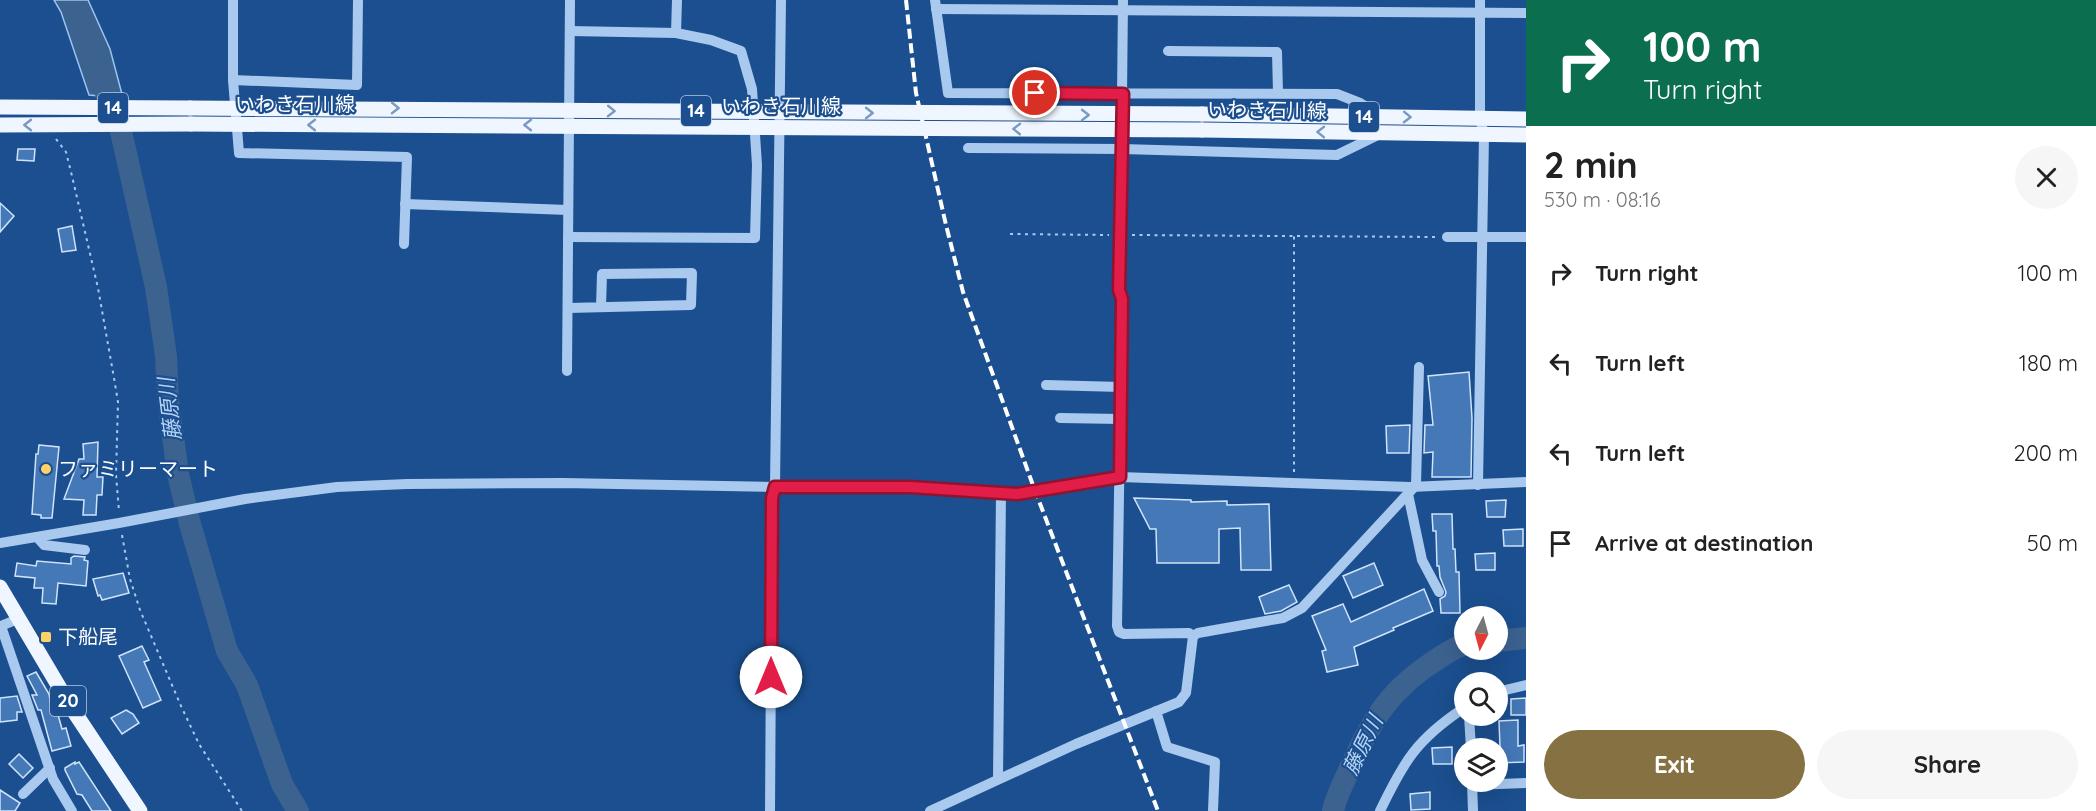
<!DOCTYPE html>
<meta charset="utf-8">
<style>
:root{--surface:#fff;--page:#f6f6f6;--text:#222;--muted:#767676;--accent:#857141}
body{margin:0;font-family:Quicksand,"Noto Sans JP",sans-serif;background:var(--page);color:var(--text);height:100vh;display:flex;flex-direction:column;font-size:22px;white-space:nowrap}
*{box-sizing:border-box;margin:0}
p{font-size:20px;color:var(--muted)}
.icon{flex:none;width:33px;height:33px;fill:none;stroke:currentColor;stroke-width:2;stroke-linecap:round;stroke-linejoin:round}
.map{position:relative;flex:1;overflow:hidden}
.details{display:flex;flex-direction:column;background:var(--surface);width:570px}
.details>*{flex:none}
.banner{background:#0b6e4f;color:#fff;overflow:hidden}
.needle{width:39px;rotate:186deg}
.fabs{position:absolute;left:1454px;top:606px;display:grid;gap:12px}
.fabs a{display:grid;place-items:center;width:54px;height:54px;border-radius:50%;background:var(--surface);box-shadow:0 6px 24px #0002;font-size:30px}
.pin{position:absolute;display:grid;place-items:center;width:51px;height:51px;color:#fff;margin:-26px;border:3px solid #fff;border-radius:50%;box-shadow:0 2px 6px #0007}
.me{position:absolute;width:66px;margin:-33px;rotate:0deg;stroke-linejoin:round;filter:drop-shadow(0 0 4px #0008)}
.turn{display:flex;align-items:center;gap:21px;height:126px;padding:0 18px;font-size:27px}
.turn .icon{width:78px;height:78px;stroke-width:2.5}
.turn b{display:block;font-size:42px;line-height:51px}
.round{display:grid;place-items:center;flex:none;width:63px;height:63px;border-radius:32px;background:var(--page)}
.summary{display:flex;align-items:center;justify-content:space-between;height:102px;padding:0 18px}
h1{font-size:36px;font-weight:800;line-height:45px}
.primary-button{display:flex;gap:12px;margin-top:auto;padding:12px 18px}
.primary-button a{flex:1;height:69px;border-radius:36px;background:var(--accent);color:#fff;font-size:24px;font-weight:800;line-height:69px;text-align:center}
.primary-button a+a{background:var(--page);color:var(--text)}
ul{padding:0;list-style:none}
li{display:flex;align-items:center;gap:18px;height:90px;padding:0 18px}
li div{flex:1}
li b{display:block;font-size:22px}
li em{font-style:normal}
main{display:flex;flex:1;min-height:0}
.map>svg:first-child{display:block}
.water{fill:#3c6290;stroke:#9cc4f0;stroke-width:1.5}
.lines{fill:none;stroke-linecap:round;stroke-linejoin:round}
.river{stroke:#3c6290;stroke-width:22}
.building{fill:#4478b7;stroke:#cfe3fa;stroke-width:1.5}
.path{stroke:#a9c9ee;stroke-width:2;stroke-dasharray:3 4.5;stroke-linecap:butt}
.minor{stroke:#a9c9ee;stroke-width:10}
.major{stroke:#f0f6ff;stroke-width:15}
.rail{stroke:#fff;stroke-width:4;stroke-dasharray:10 4.5;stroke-linecap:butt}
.major-bridge{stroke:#f0f6ff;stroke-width:15}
.oneway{stroke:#7b9ac1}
.route-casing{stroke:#92132f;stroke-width:15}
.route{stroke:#e11d48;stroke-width:10}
.poi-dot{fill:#ffd166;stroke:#1b4f8f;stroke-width:2}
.labels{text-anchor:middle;stroke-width:4.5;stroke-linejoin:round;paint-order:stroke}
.shield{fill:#1b4f8f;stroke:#bbcadd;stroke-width:1.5}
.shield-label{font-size:18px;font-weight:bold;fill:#fff}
.street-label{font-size:20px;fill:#fff;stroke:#1b4f8f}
.poi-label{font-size:20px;fill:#fff;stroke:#1b4f8f;text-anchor:start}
.water-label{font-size:21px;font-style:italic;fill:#b5d3f5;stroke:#1b4f8f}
</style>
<main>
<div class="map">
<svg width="1526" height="811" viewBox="0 0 1526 811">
<rect width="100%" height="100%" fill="#1b4f8f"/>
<path class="water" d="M54,0h34l22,49 13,49 -34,-3 -28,-83z"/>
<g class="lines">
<g class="river">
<path d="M96,68l24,59 36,160 10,69 2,43 10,75 12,50 37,127 20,34 35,99 16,27"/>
<path d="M1497,641l29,-3"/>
<path d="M1333,811c3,-15 11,-29 17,-43 23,-51 41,-80 89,-110 8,-5 16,-11 25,-13"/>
</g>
</g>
<g class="building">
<path d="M18,149h17l-1,12 -17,-1z"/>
<path d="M0,203l14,13 -14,16z"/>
<path d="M72,226l4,24 -14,2 -4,-23z"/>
<path d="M1469,372l3,46 -1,59h-39l1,-25 -9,1 1,-28h8l-5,-49z"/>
<path d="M1410,425l-1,28h-22l-1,-27z"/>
<path d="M98,442l-1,35h6l-1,18h-5l-1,20h-13l1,-15 -20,-1 15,-40h5l-1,-15z"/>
<path d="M39,445l20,2 -7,71h-11v-3l-9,-1 4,-60h2z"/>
<path d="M1134,498l57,2v2l36,-1v4l42,-1 2,66h-30l-1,-42 -21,1v34h-62l-1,-34h-6z"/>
<path d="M1506,500l-1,17h-18l-1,-16z"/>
<path d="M1432,514h20l1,35h2l1,23h3l1,41h-19l-1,-14 5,-3 1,-4 -6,-15 -1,-11h-2l-1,-35h-3z"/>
<path d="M1523,529v17h-19l-1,-16z"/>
<path d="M1495,553v17h-19l-1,-16z"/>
<path d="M74,556l11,1 -1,3 4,1 -2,25 -28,-3 -2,21 -14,-1 1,-15h-9l1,-10 -20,-2 2,-13 19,3 1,-5 34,3v-6z"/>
<path d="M1374,563l9,22 -30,13 -10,-22z"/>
<path d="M123,573l6,20 -27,7 -2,-5 -2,1 -5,-17z"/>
<path d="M1289,585l8,17 -16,9 -16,3 -6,-17z"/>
<path d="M1424,589l9,22 -40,17 1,2 -40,17 4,18 -31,7 -5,-21 4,-1 -14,-34 31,-12 8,18z"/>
<path d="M142,646l7,14 -5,2 17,38 -18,8 -24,-52z"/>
<path d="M36,672l13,22 2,11 4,-1 7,25 4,-1 5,18 -19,5 -11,-41h-3l-6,-15h5l-10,-19z"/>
<path d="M17,696l5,16h-5v8l-17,2v-24z"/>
<path d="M1526,698v17h-15v-16z"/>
<path d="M126,710l7,4 6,9 -17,11 -11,-16z"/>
<path d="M1518,720v26l6,-1v17l-27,1v-16h3l-1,-26z"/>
<path d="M1452,747v17h-19l-1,-16z"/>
<path d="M19,754l14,14 -10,10 -14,-14z"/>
<path d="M75,762v2l4,-2 32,49h-19l-10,-16 -5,-1 -12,-24v-2z"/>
<path d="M0,790l20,13 -5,8h-15z"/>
<path d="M1430,792v17l-19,1 -1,-16z"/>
</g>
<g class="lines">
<g class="path">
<path d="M56,139l10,13 6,24 26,112 16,90 4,24 -2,73 3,36"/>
<path d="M1010,234l99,1"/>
<path d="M1132,235l304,2"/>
<path d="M1294,472v-236"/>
<path d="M122,535l8,44 10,31 41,96 18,38 43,67"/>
</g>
<g class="minor">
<path d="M233,0v80l6,73 168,4 -3,87"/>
<path d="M935,0l13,93 389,1 23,9 19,13"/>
<path d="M1123,0l-3,290 2,9 -5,327 2,6 5,2 65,-1 4,3 5,-3 85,-15 19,-10 114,-123 3,-118"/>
<path d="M936,9l590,4"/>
<path d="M676,33l1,-33"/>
<path d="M1168,51l109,1 1,41"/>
<path d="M233,80l124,5 1,-85"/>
<path d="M968,148l154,1 215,6 45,-22"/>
<path d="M405,204l163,6"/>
<path d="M568,237l187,1 2,-73 -5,-76 -11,-38 -30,-11 -35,-7 -106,-2"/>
<path d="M1447,237h79"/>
<path d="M568,308l123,-3 1,-32 -90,1 -1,33"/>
<path d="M567,371l3,-371"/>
<path d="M1046,385l75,2"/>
<path d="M1060,418l61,1"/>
<path d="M1478,485l6,-350 -4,-17v-118"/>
<path d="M1408,494l14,66 17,32"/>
<path d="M37,537l7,8 41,5"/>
<path d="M0,543l119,-20 126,-24 92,-12 70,-3 156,-1 212,4h135l107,7 103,-17 290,10 116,-5"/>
<path d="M18,619l-17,7 52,153 19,32"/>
<path d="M1497,692l29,-7"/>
<path d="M1156,711l11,36 48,15 -2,49"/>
<path d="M1469,716l2,32"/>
<path d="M998,779l3,-286"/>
<path d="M1472,782l1,29"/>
<path d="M1472,785l54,-2"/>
<path d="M23,794l27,-26"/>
<path d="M770,811l2,-313 3,-11 6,-487"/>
<path d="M930,811l146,-67 103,-42 7,-9 7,-57"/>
<path d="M1380,811c24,-50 37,-72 84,-103"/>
</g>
<g class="major">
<path d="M0,107l190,1"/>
<path d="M1202,114l324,5"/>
<path d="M0,125l191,-1"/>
<path d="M1202,130l324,5"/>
<path d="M0,587l71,120 69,104"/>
</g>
<path class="rail" d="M906,0l10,93 30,132 17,67 71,196 124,323"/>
<g class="major-bridge">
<path d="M190,108l1012,6"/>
<path d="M191,124l1011,6"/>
</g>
</g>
<defs><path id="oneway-chevron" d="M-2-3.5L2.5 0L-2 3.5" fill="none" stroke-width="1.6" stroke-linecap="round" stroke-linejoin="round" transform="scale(1.5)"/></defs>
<g class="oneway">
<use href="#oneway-chevron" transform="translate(395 108) rotate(1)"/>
<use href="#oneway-chevron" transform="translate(611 111) rotate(1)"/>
<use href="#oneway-chevron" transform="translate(869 113)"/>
<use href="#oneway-chevron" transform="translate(1085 115)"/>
<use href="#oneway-chevron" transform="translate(1407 117) rotate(1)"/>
<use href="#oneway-chevron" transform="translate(28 125) rotate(-180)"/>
<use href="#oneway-chevron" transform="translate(312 125) rotate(-180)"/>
<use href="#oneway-chevron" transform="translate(528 125) rotate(-180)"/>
<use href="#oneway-chevron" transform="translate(1017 129) rotate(-179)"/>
<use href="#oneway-chevron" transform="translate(1321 132) rotate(-179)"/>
</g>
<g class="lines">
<g class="route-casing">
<path id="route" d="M771,677l1,-179 3,-11h135l107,7 103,-17 2,-178 -3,-9 4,-196 -88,-1"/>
</g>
<use href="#route" class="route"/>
</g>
<g class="poi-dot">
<circle cx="46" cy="469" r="6"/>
<rect x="40" y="631" width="12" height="12" rx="3"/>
</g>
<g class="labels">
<g class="shield">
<rect x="98" y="93" width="30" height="30" rx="4.5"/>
<rect x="681" y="96" width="30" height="30" rx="4.5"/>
<rect x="1349" y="102" width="30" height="30" rx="4.5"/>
<rect x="50" y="686" width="36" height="30" rx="4.5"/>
</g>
<g class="shield-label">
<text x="113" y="114">14</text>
<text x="696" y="117">14</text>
<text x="1364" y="123">14</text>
<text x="68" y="707">20</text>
</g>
<g class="street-label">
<text x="295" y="111">いわき石川線</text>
<text x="781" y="113">いわき石川線</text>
<text transform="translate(1267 110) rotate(1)" y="7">いわき石川線</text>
</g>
<g class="poi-label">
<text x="58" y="476">ファミリーマート</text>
<text x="58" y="644">下船尾</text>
</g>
<g class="water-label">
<text transform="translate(170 409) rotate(-97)" y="7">藤原川</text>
<text transform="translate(1363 745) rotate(-64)" y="7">藤原川</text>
</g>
</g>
</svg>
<div class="fabs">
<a><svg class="needle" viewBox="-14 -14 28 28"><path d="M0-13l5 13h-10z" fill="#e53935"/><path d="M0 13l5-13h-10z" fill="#767676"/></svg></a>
<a><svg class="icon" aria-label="search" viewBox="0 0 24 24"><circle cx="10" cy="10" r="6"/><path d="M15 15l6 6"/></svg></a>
<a><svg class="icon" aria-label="layers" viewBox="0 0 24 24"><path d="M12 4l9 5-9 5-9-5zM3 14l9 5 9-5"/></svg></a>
</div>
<div class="pin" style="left:1035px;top:93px;background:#d93025"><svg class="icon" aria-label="arrive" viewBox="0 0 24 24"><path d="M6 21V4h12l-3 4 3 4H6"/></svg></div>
<svg class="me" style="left:771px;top:677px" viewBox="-20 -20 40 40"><circle r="19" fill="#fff"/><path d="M0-13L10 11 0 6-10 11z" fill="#e11d48"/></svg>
</div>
<section class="details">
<div class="banner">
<div class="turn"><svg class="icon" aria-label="right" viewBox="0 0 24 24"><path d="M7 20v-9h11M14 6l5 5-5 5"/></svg><div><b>100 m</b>Turn right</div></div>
</div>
<div class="summary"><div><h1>2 min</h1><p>530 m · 08:16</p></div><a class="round"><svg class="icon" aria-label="close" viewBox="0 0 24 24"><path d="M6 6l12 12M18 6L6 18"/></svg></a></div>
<ul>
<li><svg class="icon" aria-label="right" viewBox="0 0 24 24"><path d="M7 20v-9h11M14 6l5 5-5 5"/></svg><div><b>Turn right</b></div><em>100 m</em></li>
<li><svg class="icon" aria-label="left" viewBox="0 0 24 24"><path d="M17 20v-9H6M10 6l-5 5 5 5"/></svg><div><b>Turn left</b></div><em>180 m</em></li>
<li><svg class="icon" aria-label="left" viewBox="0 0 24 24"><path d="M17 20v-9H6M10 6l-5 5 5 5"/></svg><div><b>Turn left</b></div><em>200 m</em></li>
<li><svg class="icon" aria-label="arrive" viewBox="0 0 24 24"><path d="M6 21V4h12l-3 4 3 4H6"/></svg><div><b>Arrive at destination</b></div><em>50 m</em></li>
</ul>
<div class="primary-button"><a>Exit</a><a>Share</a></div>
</section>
</main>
